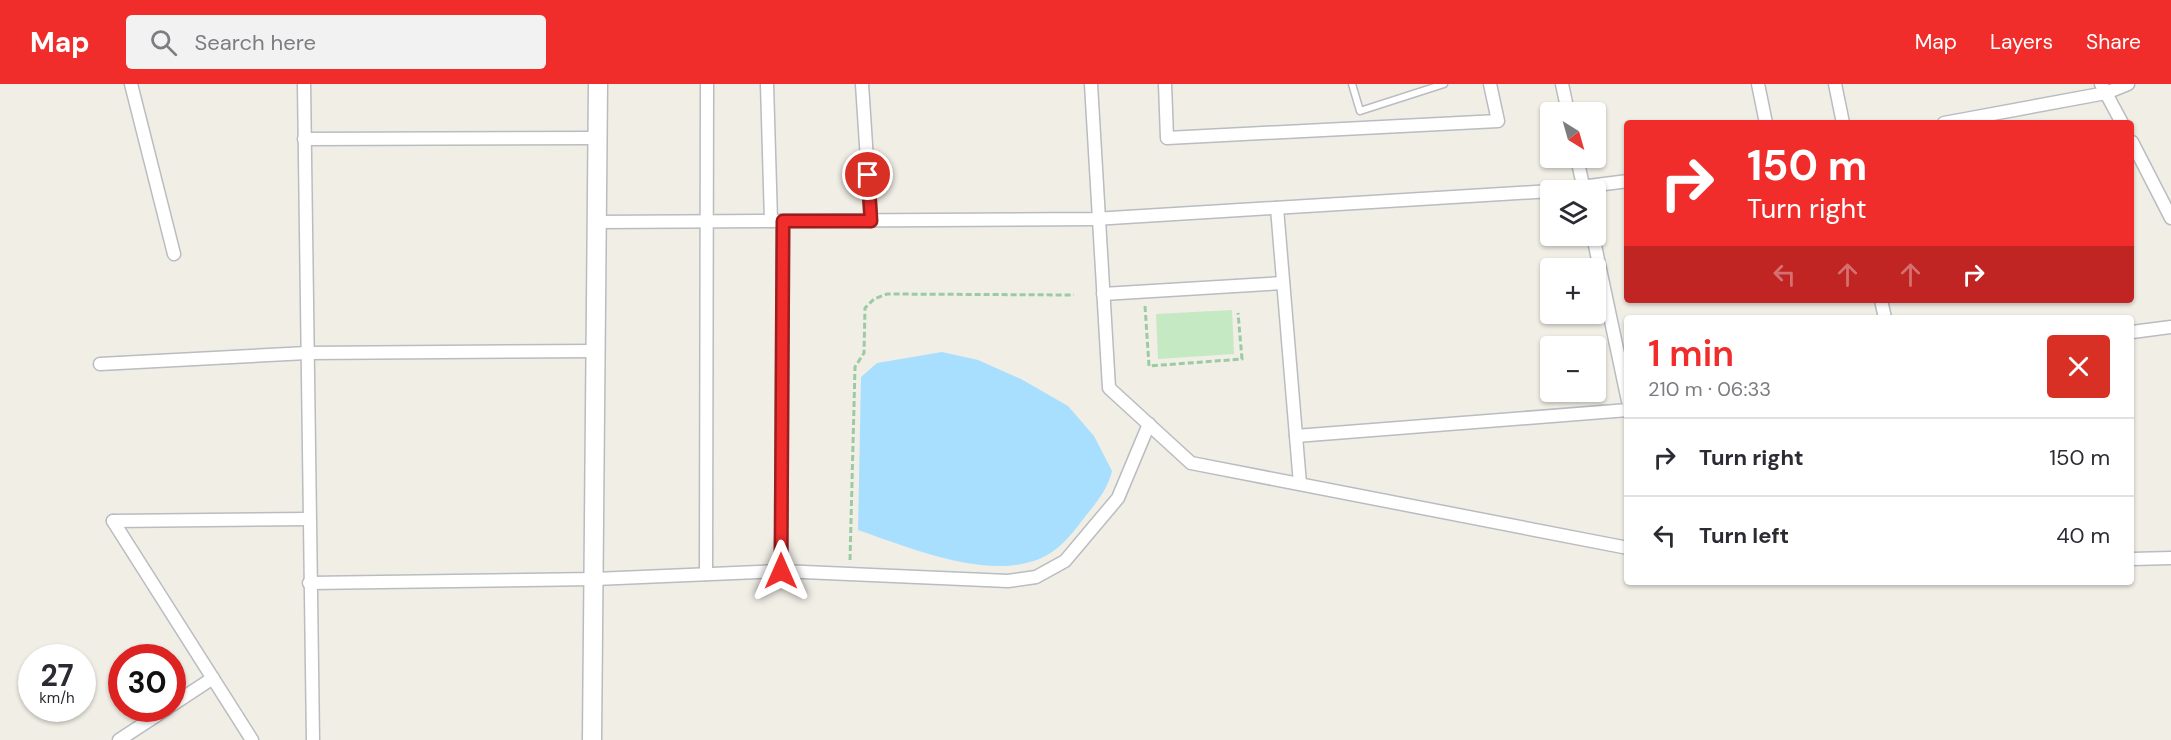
<!DOCTYPE html>
<meta charset="utf-8">
<style>
:root{--surface:#fff;--page:#f2f2f3;--text:#2b2b33;--muted:#7c7c81;--line:#e1e1e2;--accent:#f12d2c}
body{margin:0;font-family:"DM Sans",sans-serif;background:var(--page);color:var(--text);height:100vh;display:flex;flex-direction:column;font-size:22px;white-space:nowrap}
*{box-sizing:border-box;margin:0}
p{font-size:20px;color:var(--muted)}
.icon{flex:none;width:33px;height:33px;fill:none;stroke:currentColor;stroke-width:2;stroke-linecap:round;stroke-linejoin:round}
.map{position:relative;flex:1;overflow:hidden}
.details{position:absolute;left:1624px;top:231px;width:510px;height:270px;display:flex;flex-direction:column;background:var(--surface);border-radius:6px;box-shadow:0 2px 4px #0004}
.details>*{flex:none}
.top-card{position:absolute;left:1624px;top:36px;width:510px;height:183px;border-radius:6px;box-shadow:0 2px 4px #0004;background:#f12d2c;color:#fff;overflow:hidden}
.needle{width:39px;rotate:143deg}
.fabs{position:absolute;left:1540px;top:18px;display:grid;gap:12px}
.fabs a{display:grid;place-items:center;width:66px;height:66px;border-radius:6px;background:var(--surface);box-shadow:0 2px 4px #0004;font-size:30px}
.speed{position:absolute;left:18px;top:560px;display:flex;gap:12px;font-size:30px;font-weight:700;text-align:center}
.speed>*{display:grid;place-content:center;width:78px;height:78px;border-radius:50%;background:var(--surface);box-shadow:0 2px 4px #0004;line-height:1}
.speed small{font-size:15px;font-weight:400}
.speed .limit{border:9px solid #d22;background:#fff;color:#111}
.pin{position:absolute;display:grid;place-items:center;width:51px;height:51px;color:#fff;margin:-26px;border:3px solid #fff;border-radius:50%;box-shadow:0 2px 6px #0007}
.me{position:absolute;width:66px;margin:-33px;rotate:0deg;stroke-linejoin:round;filter:drop-shadow(0 0 4px #0008)}
.turn{display:flex;align-items:center;gap:21px;height:126px;padding:0 24px;font-size:27px}
.turn .icon{width:78px;height:78px;stroke-width:2.5}
.turn b{display:block;font-size:42px;line-height:51px}
.lanes{display:flex;align-items:center;height:57px;padding:0 24px;background:#0003;justify-content:center;gap:30px;direction:ltr}
.lanes .off{opacity:.35}
.round{display:grid;place-items:center;flex:none;width:63px;height:63px;border-radius:6px;background:var(--page)}
.summary{display:flex;align-items:center;justify-content:space-between;height:102px;padding:0 24px}
h1{font-size:36px;font-weight:600;line-height:45px;color:var(--accent)}
ul{padding:0;list-style:none}
li{display:flex;align-items:center;gap:18px;height:78px;padding:0 24px;border-top:2px solid var(--line)}
li div{flex:1}
li b{display:block;font-size:22px}
li em{font-style:normal}
header{display:flex;align-items:center;gap:36px;box-sizing:border-box;height:84px;padding:0 30px;background:var(--accent);color:#fff}
header strong{font-size:28px}
nav{display:flex;gap:33px;margin-inline-start:auto;font-size:21px}
.search{width:420px;height:54px;background:var(--page);display:flex;align-items:center;gap:15px;box-sizing:border-box;padding:0 21px;border-radius:6px;color:var(--muted);font-size:22px}
.map>svg:first-child{display:block}
.green{fill:#c5e9c2}
.water{fill:#a8dfff}
.lines{fill:none;stroke-linecap:round;stroke-linejoin:round}
.service-casing{stroke:#b9bcc0;stroke-width:9}
.minor-casing{stroke:#b9bcc0;stroke-width:15}
.secondary-casing{stroke:#b8bcc0;stroke-width:21}
.path{stroke:#9bcba5;stroke-width:3;stroke-dasharray:6 3;stroke-linecap:butt}
.service{stroke:#fff;stroke-width:6}
.minor{stroke:#fff;stroke-width:12}
.secondary{stroke:#fff;stroke-width:18}
.route-casing{stroke:#9d1d1d;stroke-width:15}
.route{stroke:#f12d2c;stroke-width:10}
</style>
<header>
<strong>Map</strong>
<div class="search"><svg class="icon" aria-label="search" viewBox="0 0 24 24"><circle cx="10" cy="10" r="6"/><path d="M15 15l6 6"/></svg>Search here</div>
<nav><a>Map</a><a>Layers</a><a>Share</a></nav>
</header>
<div class="map">
<svg width="2171" height="656" viewBox="0 0 2171 656">
<rect width="100%" height="100%" fill="#f1eee6"/>
<path class="green" d="M1232,226l2,44 -76,5 -2,-45z"/>
<path class="water" d="M942,268l36,8 43,19 47,27 26,30 18,35c-5,21 -18,34 -31,51 -9,12 -19,24 -32,32 -52,31 -139,-6 -191,-24l3,-153 16,-14z"/>
<g class="lines">
<g class="service-casing">
<path id="service" d="M1352,0l8,27 84,-27"/>
</g>
<g class="minor-casing">
<g id="minor">
<path d="M131,0l43,170"/>
<path d="M304,0l9,656"/>
<path d="M767,0l4,137"/>
<path d="M862,0l9,137"/>
<path d="M1091,0l18,304 82,75 437,85"/>
<path d="M1165,0l2,54 331,-17 -8,-37"/>
<path d="M1562,0l6,28"/>
<path d="M1758,0l8,39"/>
<path d="M1835,0l8,39"/>
<path d="M2101,0l21,39"/>
<path d="M1944,39l162,-30 22,-9"/>
<path d="M304,55l293,-1"/>
<path d="M2132,58l39,76"/>
<path d="M1577,74l7,32"/>
<path d="M1557,106l71,-9"/>
<path d="M1277,124l23,276"/>
<path d="M597,138l497,-3 457,-28"/>
<path d="M1593,152l35,165"/>
<path d="M1103,210l180,-11"/>
<path d="M1881,216l4,18"/>
<path d="M2132,248l39,-5"/>
<path d="M100,280l207,-11 289,-2"/>
<path d="M1296,352l332,-26"/>
<path d="M113,437l139,219"/>
<path d="M113,437l196,-2"/>
<path d="M2132,475l39,-1"/>
<path d="M781,487l2,-350"/>
<path d="M706,490l1,-490"/>
<path d="M309,499l286,-4 186,-8 227,10 28,-4 29,-16 53,-63 31,-74"/>
<path d="M172,621l41,-27"/>
<path d="M119,656l49,-32"/>
</g>
</g>
<g class="secondary-casing">
<path id="secondary" d="M592,656l6,-656"/>
</g>
<g class="path">
<path d="M1145,222l4,60 93,-7 -4,-46"/>
<path d="M850,476l5,-193 9,-14 1,-45 9,-9 13,-5 187,1"/>
</g>
<use href="#service" class="service"/>
<use href="#minor" class="minor"/>
<use href="#secondary" class="secondary"/>
</g>
<g class="lines">
<g class="route-casing">
<path id="route" d="M781,487l2,-350h88l-3,-46"/>
</g>
<use href="#route" class="route"/>
</g>
</svg>
<div class="fabs">
<a><svg class="needle" viewBox="-14 -14 28 28"><path d="M0-13l5 13h-10z" fill="#e53935"/><path d="M0 13l5-13h-10z" fill="#7c7c81"/></svg></a>
<a><svg class="icon" aria-label="layers" viewBox="0 0 24 24"><path d="M12 4l9 5-9 5-9-5zM3 14l9 5 9-5"/></svg></a>
<a>+</a>
<a>−</a>
</div>
<div class="speed"><div>27<small>km/h</small></div><div class="limit">30</div></div>
<div class="pin" style="left:868px;top:91px;background:#d93025"><svg class="icon" aria-label="arrive" viewBox="0 0 24 24"><path d="M6 21V4h12l-3 4 3 4H6"/></svg></div>
<svg class="me" style="left:781px;top:487px" viewBox="-20 -20 40 40"><path d="M0-17L14 15 0 8-14 15z" fill="#f12d2c" stroke="#fff" stroke-width="4"/></svg>
<div class="top-card">
<div class="turn"><svg class="icon" aria-label="right" viewBox="0 0 24 24"><path d="M7 20v-9h11M14 6l5 5-5 5"/></svg><div><b>150 m</b>Turn right</div></div>
<div class="lanes"><svg class="icon off" aria-label="left" viewBox="0 0 24 24"><path d="M17 20v-9H6M10 6l-5 5 5 5"/></svg><svg class="icon off" aria-label="ahead" viewBox="0 0 24 24"><path d="M12 20V5M6 11l6-6 6 6"/></svg><svg class="icon off" aria-label="ahead" viewBox="0 0 24 24"><path d="M12 20V5M6 11l6-6 6 6"/></svg><svg class="icon" aria-label="right" viewBox="0 0 24 24"><path d="M7 20v-9h11M14 6l5 5-5 5"/></svg></div>
</div>
<section class="details">
<div class="summary"><div><h1>1 min</h1><p>210 m · 06:33</p></div><a class="round" style="background:#d93025;color:#fff"><svg class="icon" aria-label="close" viewBox="0 0 24 24"><path d="M6 6l12 12M18 6L6 18"/></svg></a></div>
<ul>
<li><svg class="icon" aria-label="right" viewBox="0 0 24 24"><path d="M7 20v-9h11M14 6l5 5-5 5"/></svg><div><b>Turn right</b></div><em>150 m</em></li>
<li><svg class="icon" aria-label="left" viewBox="0 0 24 24"><path d="M17 20v-9H6M10 6l-5 5 5 5"/></svg><div><b>Turn left</b></div><em>40 m</em></li>
</ul>
</section>
</div>
